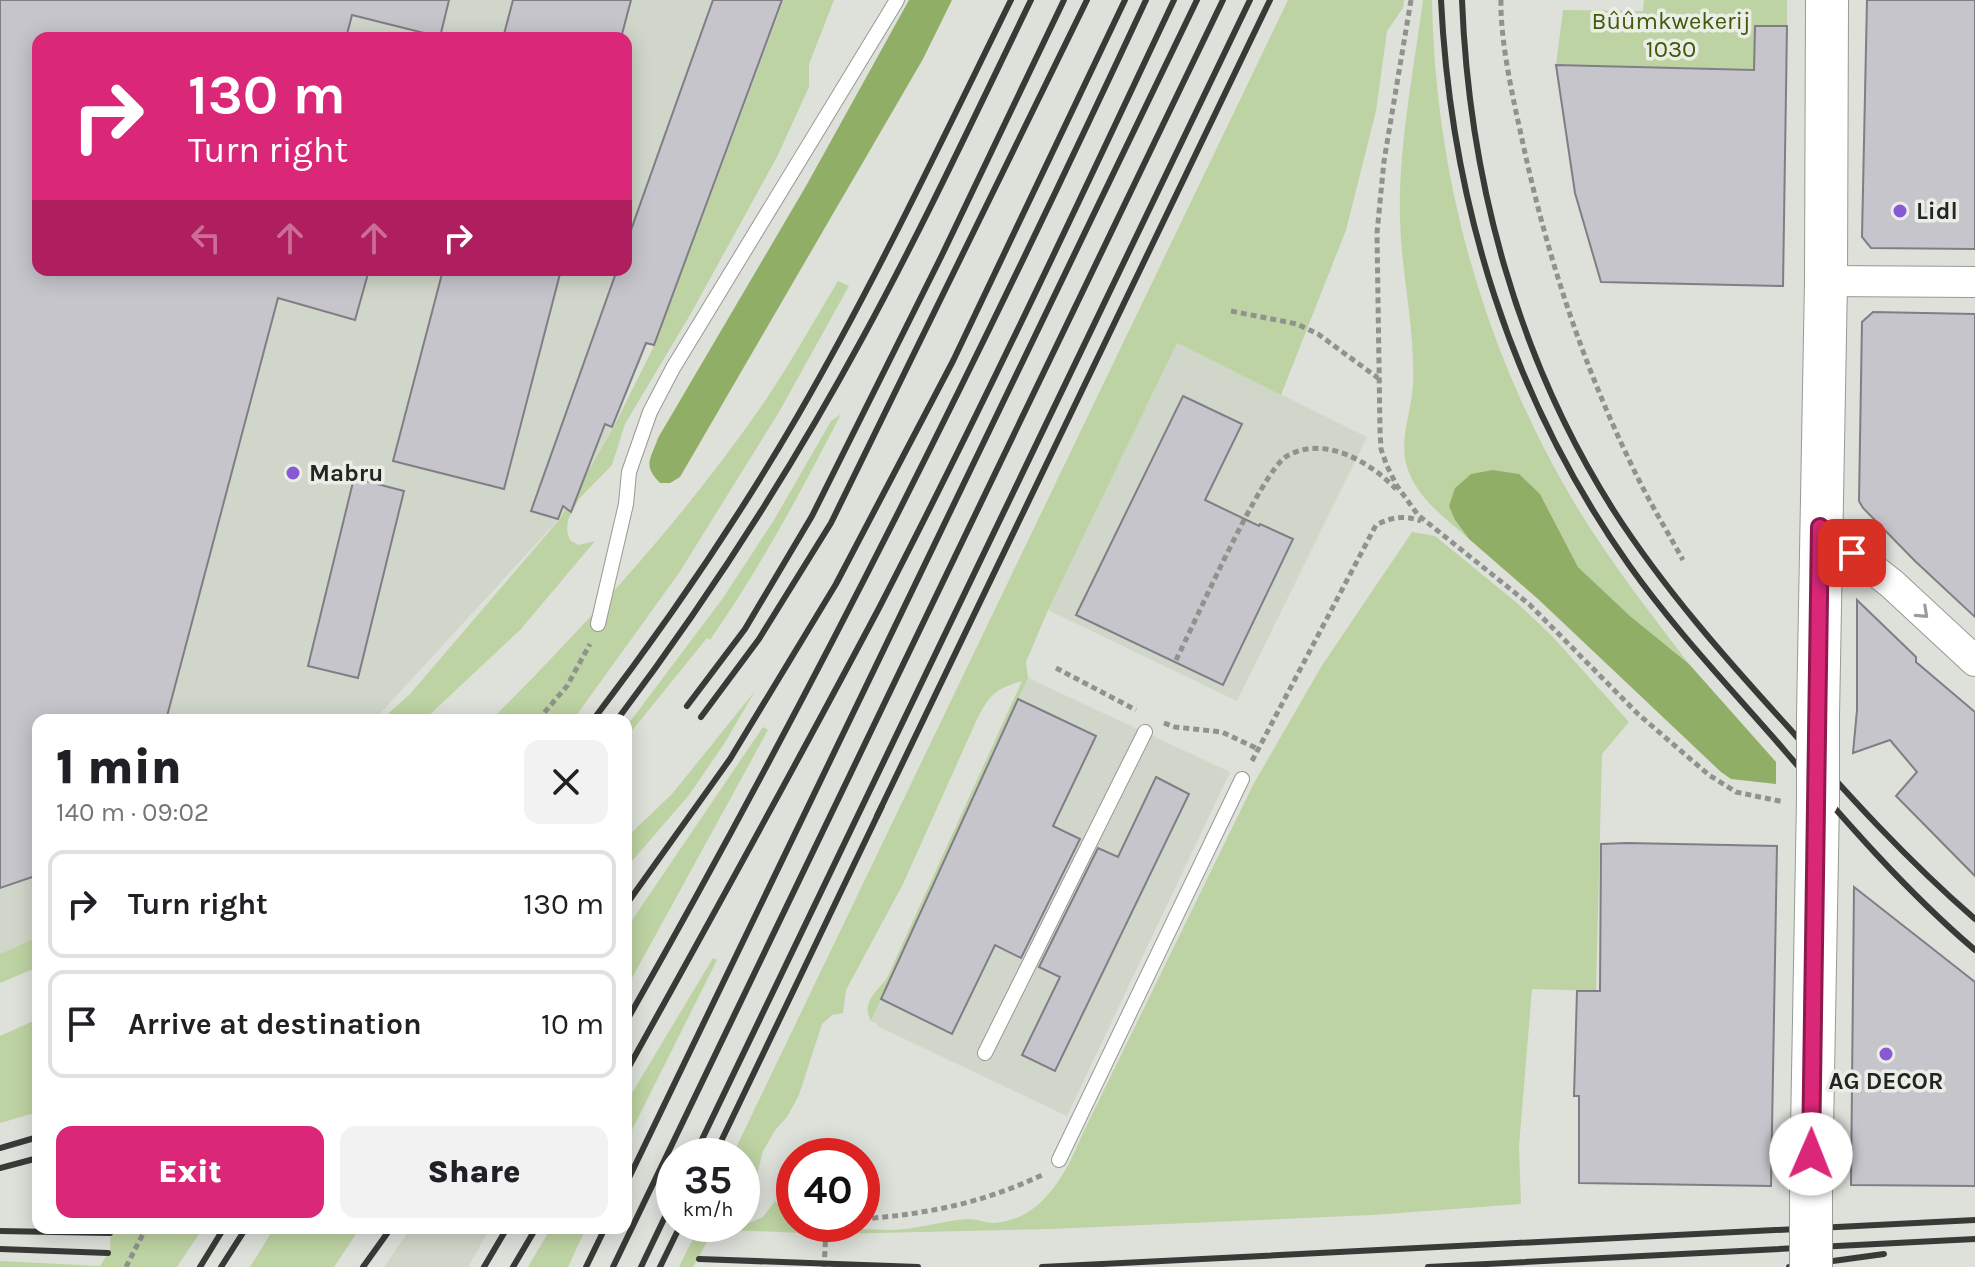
<!DOCTYPE html>
<meta charset="utf-8">
<style>
:root{--surface:#fff;--page:#f2f2f2;--text:#202124;--muted:#757577;--line:#e0e0e0;--accent:#db2777}
body{margin:0;font-family:Karla,sans-serif;background:var(--page);color:var(--text);height:100vh;display:flex;flex-direction:column;font-size:30px;white-space:nowrap}
*{box-sizing:border-box;margin:0}
p{font-size:26px;color:var(--muted)}
.icon{flex:none;width:44px;height:44px;fill:none;stroke:currentColor;stroke-width:2;stroke-linecap:round;stroke-linejoin:round}
.map{position:relative;flex:1;overflow:hidden}
.sheet{position:absolute;left:32px;top:714px;width:600px;height:520px;display:flex;flex-direction:column;background:var(--surface);border-radius:16px;box-shadow:0 4px 20px #0003}
.sheet>*{flex:none}
.banner{position:absolute;left:32px;top:32px;width:600px;height:244px;border-radius:16px;box-shadow:0 4px 20px #0003;background:#db2777;color:#fff;overflow:hidden}
.speed{position:absolute;left:656px;top:1138px;display:flex;gap:16px;font-size:40px;font-weight:700;text-align:center}
.speed>*{display:grid;place-content:center;width:104px;height:104px;border-radius:50%;background:var(--surface);box-shadow:0 4px 20px #0003;line-height:1}
.speed small{font-size:20px;font-weight:400}
.speed .limit{border:12px solid #d22;background:#fff;color:#111}
.pin{position:absolute;display:grid;place-items:center;width:68px;height:68px;color:#fff;margin:-34px;border-radius:16px;box-shadow:0 4px 12px #0006}
.me{position:absolute;width:88px;margin:-44px;rotate:1deg;stroke-linejoin:round;filter:drop-shadow(0 0 6px #0008)}
.turn{display:flex;align-items:center;gap:28px;height:168px;padding:0 24px;font-size:36px}
.turn .icon{width:104px;height:104px;stroke-width:2.5}
.turn b{display:block;font-size:56px;line-height:68px}
.lanes{display:flex;align-items:center;height:76px;padding:0 24px;background:#0003;justify-content:center;gap:40px;direction:ltr}
.lanes .off{opacity:.35}
.round{display:grid;place-items:center;flex:none;width:84px;height:84px;border-radius:16px;background:var(--page)}
.headline{display:flex;align-items:center;justify-content:space-between;height:136px;padding:0 24px}
h1{font-size:48px;font-weight:800;line-height:60px}
.cta{display:flex;gap:16px;margin-top:auto;padding:16px 24px}
.cta a{flex:1;height:92px;border-radius:16px;background:var(--accent);color:#fff;font-size:32px;font-weight:800;line-height:92px;text-align:center}
.cta a+a{background:var(--page);color:var(--text)}
ul{padding:0;list-style:none}
li{display:flex;align-items:center;gap:24px;height:108px;margin:0 16px 12px;padding:0 8px;border:4px solid var(--line);border-radius:16px}
li div{flex:1}
li b{display:block;font-size:30px}
li em{font-style:normal}
.map>svg:first-child{display:block}
.built{fill:#d0d6c9;fill-rule:evenodd}
.green{fill:#bed3a3}
.forest{fill:#91ae66}
.building{fill:#c6c5cc;stroke:#807e85;stroke-width:2}
.lines{fill:none;stroke-linecap:round;stroke-linejoin:round}
.lane-casing{stroke:#979a94;stroke-width:16}
.street-casing{stroke:#979a94;stroke-width:32}
.secondary-casing{stroke:#979a94;stroke-width:44}
.path{stroke:#8f928d;stroke-width:5;stroke-dasharray:6 4;stroke-linecap:butt}
.lane{stroke:#fff;stroke-width:14}
.street{stroke:#fff;stroke-width:30}
.secondary{stroke:#fff;stroke-width:42}
.rail{stroke:#383a37;stroke-width:6}
.secondary-bridge-casing{stroke:#979a94;stroke-width:44;stroke-linecap:butt}
.secondary-bridge{stroke:#fff;stroke-width:42}
.tree{fill:#879768}
.oneway{stroke:#9c9d9c}
.route-casing{stroke:#8e194d;stroke-width:20}
.route{stroke:#db2777;stroke-width:14}
.poi-dot{fill:#875ad3;stroke:#ebeee7;stroke-width:3}
.labels{text-anchor:middle;stroke-width:7;stroke-linejoin:round;paint-order:stroke}
.park-label{font-size:24px;fill:#415a0a;stroke:#ebeee7}
.poi-label{font-size:24px;font-weight:bold;fill:#232522;stroke:#ebeee7;text-anchor:start}
</style>
<div class="map">
<svg width="1975" height="1267" viewBox="0 0 1975 1267">
<rect width="100%" height="100%" fill="#dde1da"/>
<g class="built">
<path d="M0,0h788l-175,427 -55,93 -184,200h-336v217l-38,17zM38,38h588v232h-588z"/>
<path d="M1177,343l190,94 -130,264 -189,-91z"/>
<path d="M1028,678l202,94 -163,344 -190,-90 1,-2 -7,-3z"/>
<path d="M411,1228h79l-22,39h-84z"/>
</g>
<g class="green">
<path d="M784,0h50l-25,64v23l-32,70 -87,158 -65,109 -13,41 -33,34 -11,21 -1,11 3,9 8,5 17,-4 -74,88 -97,91h-43l29,-26 149,-174 54,-92 41,-82z"/>
<path d="M1288,0h116l-1,8 -16,23 -11,80 -30,119 -65,165 -104,-52 -129,267 -22,52 2,16 -157,343c-10,-19 5,-28 16,-43l135,-297c-26,8 -31,12 -44,36l-75,167 -57,106 -3,23 -11,2 -10,9 -23,71 -12,22 -11,12 -13,22 -9,35 -7,15 2,22 14,-6 12,-16 18,15 1,8h5l2,9 -92,-4 -1,11 -15,27h-14l21,-43h42v-68h-10z"/>
<path d="M1423,0h9c3,171 48,337 132,485 36,64 81,121 125,179l-59,-48 -52,-49 -38,-73 -48,-24 -21,4 -16,14v32l14,19c-20,-18 -46,-36 -58,-62 -16,-33 1,-61 2,-95 2,-55 -12,-109 -13,-164 -2,-68 14,-150 23,-218z"/>
<path d="M1644,0h143v70l-231,-5 7,-55 80,1z"/>
<path d="M838,281l11,5 -70,126 -100,161 -106,147h-82c99,-99 194,-203 274,-319 26,-39 49,-80 73,-120z"/>
<path d="M841,414c-40,78 -81,154 -131,226l-3,-2 -81,100v-11l97,-129 51,-78 57,-99z"/>
<path d="M1412,532l23,4 82,67 35,33 77,86 -27,32 -6,237 -64,-2 -13,157 2,58 -148,11 -323,14 -216,5c15,-8 38,-4 55,-4 27,0 54,-10 80,-11 9,0 17,4 25,4 48,-3 72,-49 88,-88l171,-350 68,-118z"/>
<path d="M755,691l-31,53 -35,51 -63,73v-30l46,-44z"/>
<path d="M763,727l5,3 -142,259v-60z"/>
<path d="M38,937v30l-38,16v-29z"/>
<path d="M713,958l4,2 -91,182v-39z"/>
<path d="M38,1019v93l-38,11v-87z"/>
<path d="M111,1228h92l-26,39h-177v-6l100,5 10,-16z"/>
<path d="M274,1228h86l-26,39h-84z"/>
<path d="M551,1228h35l-18,39h-40z"/>
</g>
<g class="forest">
<path d="M909,0h43l-29,59 -243,418 -10,6h-10c-18,-18 -9,-24 -2,-45l148,-252z"/>
<path d="M1492,470l27,4 21,20 38,73 52,49 59,48 87,98v22l-45,-5 -10,-7 -183,-173 -69,-60 -14,-19 -6,-14 6,-18 16,-14z"/>
</g>
<g class="building">
<path d="M0,0h449l-9,37 -88,-22 -6,23h-308v232h331l-14,50 -77,-22 -112,422h-128v155l-38,13z"/>
<path d="M513,0h118l-10,38h-118z"/>
<path d="M713,0h69l-128,345 -8,-2 -34,84 -7,-3 -34,88 -8,-6 -5,13 -27,-8 86,-241h9v-26z"/>
<path d="M1867,0h108v249l-104,-1 -9,-11z"/>
<path d="M1755,26h32l-4,260 -182,-4 -26,-89 -19,-128 198,5z"/>
<path d="M443,270h118l-57,219 -111,-28z"/>
<path d="M1873,312l102,2v303l-60,-56 -52,-53 -4,-7 3,-179z"/>
<path d="M1183,396l59,28 -37,76 54,26 1,-2 33,15 -70,146 -147,-70z"/>
<path d="M354,478l50,13 -46,187 -50,-12z"/>
<path d="M1857,600l59,57v5l59,50v164l-79,-80 21,-24 -27,-32 -37,13 4,-43z"/>
<path d="M1018,699l78,37 -43,90 27,13 -59,119 -26,-13 -43,89 -71,-35z"/>
<path d="M1156,777l33,17 -134,277 -33,-16 38,-78 -21,-10 59,-119 20,9z"/>
<path d="M1627,843l150,3 -6,340 -192,-3v-87h-5l3,-105h23l1,-147z"/>
<path d="M1854,887l121,95v204l-124,-1z"/>
</g>
<g class="lines">
<g class="lane-casing">
<g id="lane">
<path d="M598,624l28,-120 3,-32 21,-60 23,-44 224,-368"/>
<path d="M985,1053l160,-321"/>
<path d="M1059,1160l183,-381"/>
</g>
</g>
<g class="street-casing">
<g id="street">
<path d="M1826,281l149,1"/>
<path d="M1820,527l72,57 83,77"/>
</g>
</g>
<g class="secondary-casing">
<g id="secondary">
<path d="M1818,716l8,-435 1,-281"/>
<path d="M1811,1185l7,-386"/>
</g>
</g>
<g class="path">
<path d="M1411,0l-27,161 -7,72 3,197 1,19 6,17 10,20 21,29 111,89 109,110 71,61 27,17 48,10"/>
<path d="M1501,0c-1,40 12,99 21,139 24,114 60,224 111,329 15,32 33,61 50,92"/>
<path d="M1231,311l66,13 21,10 60,44"/>
<path d="M1176,660c18,-35 85,-189 111,-204 37,-21 82,5 109,33"/>
<path d="M1056,668l80,42"/>
<path d="M538,720l29,-34 23,-42"/>
<path d="M1164,723l11,4 47,5 36,17"/>
<path d="M1252,761l124,-236c16,-8 28,-10 45,-4"/>
<path d="M862,1219c65,-5 121,-16 180,-44"/>
<path d="M126,1267l20,-39"/>
<path d="M824,1267l2,-36 4,-7"/>
</g>
<use href="#lane" class="lane"/>
<use href="#street" class="street"/>
<use href="#secondary" class="secondary"/>
<g class="rail">
<path d="M1441,0c10,203 70,398 188,565 43,61 94,115 143,171 64,74 128,150 203,214"/>
<path d="M1462,0c7,180 55,358 152,511 50,78 113,149 175,217 59,67 118,132 186,191"/>
<path d="M687,706l58,-77 67,-113 129,-259 123,-257"/>
<path d="M701,717l58,-78 72,-116 256,-523"/>
<path d="M593,720c74,-97 143,-198 204,-303 78,-135 145,-277 214,-417"/>
<path d="M617,720c91,-121 174,-250 246,-383 60,-110 113,-224 168,-337"/>
<path d="M877,816l393,-816"/>
<path d="M626,905l104,-146 106,-175 117,-223 172,-361"/>
<path d="M626,1022c189,-333 359,-676 520,-1022"/>
<path d="M626,1072c85,-153 170,-307 252,-462 104,-201 200,-406 296,-610"/>
<path d="M0,1148l38,-11"/>
<path d="M694,1156l556,-1156"/>
<path d="M714,1156l168,-350"/>
<path d="M0,1168l38,-10"/>
<path d="M626,1184l571,-1184"/>
<path d="M0,1231l110,2"/>
<path d="M0,1249l108,4"/>
<path d="M699,1259l219,8"/>
<path d="M200,1267l24,-39"/>
<path d="M221,1267l25,-39"/>
<path d="M363,1267l28,-39"/>
<path d="M484,1267l23,-39"/>
<path d="M513,1267l23,-39"/>
<path d="M586,1267l19,-39"/>
<path d="M613,1267l610,-1267"/>
<path d="M641,1267l33,-69"/>
<path d="M660,1267l21,-43"/>
<path d="M1042,1267l933,-47"/>
<path d="M1428,1267l547,-28"/>
<path d="M1789,1267l95,-13"/>
</g>
<g class="secondary-bridge-casing">
<g id="secondary-bridge">
<path d="M1818,799v-83"/>
<path d="M1811,1185v82"/>
</g>
</g>
<use href="#secondary-bridge" class="secondary-bridge"/>
</g>
<circle class="tree" cx="1865" cy="534" r="12"/>
<defs><path id="oneway-chevron" d="M-2-3.5L2.5 0L-2 3.5" fill="none" stroke-width="1.6" stroke-linecap="round" stroke-linejoin="round" transform="scale(2)"/></defs>
<use class="oneway" href="#oneway-chevron" transform="translate(1923 613) rotate(43)"/>
<g class="lines">
<g class="route-casing">
<path id="route" d="M1811,1154l9,-627 32,26"/>
</g>
<use href="#route" class="route"/>
</g>
<g class="poi-dot">
<circle cx="1900" cy="211" r="8"/>
<circle cx="293" cy="473" r="8"/>
<circle cx="1886" cy="1054" r="8"/>
</g>
<g class="labels">
<g class="park-label">
<text x="1671" y="29">Bûûmkwekerij<tspan x="1671" dy="28">1030</tspan></text>
</g>
<g class="poi-label">
<text x="1916" y="219">Lidl</text>
<text x="309" y="481">Mabru</text>
<text x="1886" y="1089" text-anchor="middle">AG DECOR</text>
</g>
</g>
</svg>
<div class="speed"><div>35<small>km/h</small></div><div class="limit">40</div></div>
<div class="pin" style="left:1852px;top:553px;background:#d93025"><svg class="icon" aria-label="arrive" viewBox="0 0 24 24"><path d="M6 21V4h12l-3 4 3 4H6"/></svg></div>
<svg class="me" style="left:1811px;top:1154px" viewBox="-20 -20 40 40"><circle r="19" fill="#fff"/><path d="M0-13L10 11 0 6-10 11z" fill="#db2777"/></svg>
<div class="banner">
<div class="turn"><svg class="icon" aria-label="right" viewBox="0 0 24 24"><path d="M7 20v-9h11M14 6l5 5-5 5"/></svg><div><b>130 m</b>Turn right</div></div>
<div class="lanes"><svg class="icon off" aria-label="left" viewBox="0 0 24 24"><path d="M17 20v-9H6M10 6l-5 5 5 5"/></svg><svg class="icon off" aria-label="ahead" viewBox="0 0 24 24"><path d="M12 20V5M6 11l6-6 6 6"/></svg><svg class="icon off" aria-label="ahead" viewBox="0 0 24 24"><path d="M12 20V5M6 11l6-6 6 6"/></svg><svg class="icon" aria-label="right" viewBox="0 0 24 24"><path d="M7 20v-9h11M14 6l5 5-5 5"/></svg></div>
</div>
<section class="sheet">
<div class="headline"><div><h1>1 min</h1><p>140 m · 09:02</p></div><a class="round"><svg class="icon" aria-label="close" viewBox="0 0 24 24"><path d="M6 6l12 12M18 6L6 18"/></svg></a></div>
<ul>
<li><svg class="icon" aria-label="right" viewBox="0 0 24 24"><path d="M7 20v-9h11M14 6l5 5-5 5"/></svg><div><b>Turn right</b></div><em>130 m</em></li>
<li><svg class="icon" aria-label="arrive" viewBox="0 0 24 24"><path d="M6 21V4h12l-3 4 3 4H6"/></svg><div><b>Arrive at destination</b></div><em>10 m</em></li>
</ul>
<div class="cta"><a>Exit</a><a>Share</a></div>
</section>
</div>
